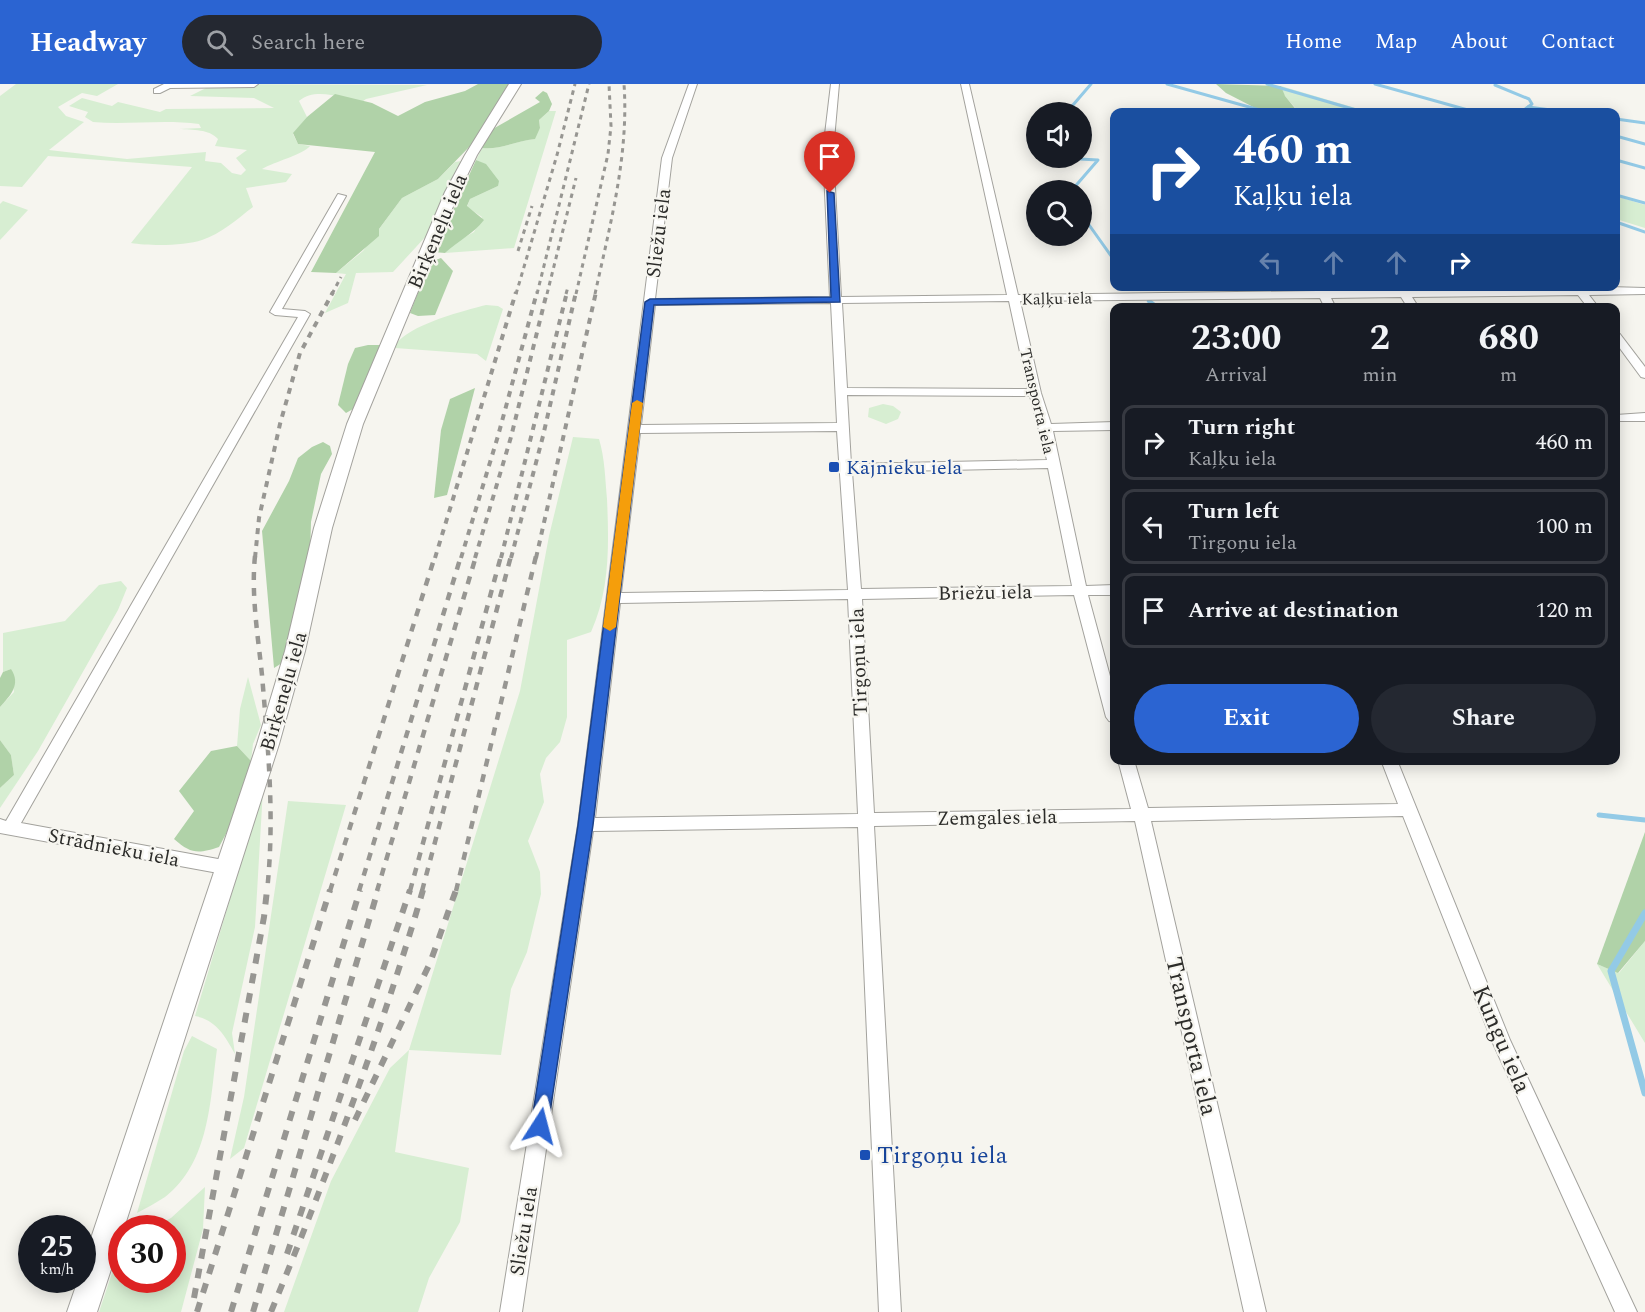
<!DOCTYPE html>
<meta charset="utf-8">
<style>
:root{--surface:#171b24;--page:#242831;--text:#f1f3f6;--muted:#9ea1a6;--line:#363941;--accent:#2b64d2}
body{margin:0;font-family:Spectral,serif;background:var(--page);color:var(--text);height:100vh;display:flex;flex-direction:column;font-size:22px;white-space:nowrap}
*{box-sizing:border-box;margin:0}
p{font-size:20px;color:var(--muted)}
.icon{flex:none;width:33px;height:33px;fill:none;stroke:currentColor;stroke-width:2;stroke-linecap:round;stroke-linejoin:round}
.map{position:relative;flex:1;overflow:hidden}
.details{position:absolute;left:1110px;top:219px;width:510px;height:462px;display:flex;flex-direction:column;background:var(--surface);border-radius:12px;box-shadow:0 3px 15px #0003}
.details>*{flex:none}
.guide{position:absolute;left:1110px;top:24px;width:510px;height:183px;border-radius:12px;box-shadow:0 3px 15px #0003;background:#1a4fa0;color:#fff;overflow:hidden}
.buttons{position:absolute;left:1026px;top:18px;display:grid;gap:12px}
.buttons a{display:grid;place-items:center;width:66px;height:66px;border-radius:50%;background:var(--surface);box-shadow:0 3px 15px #0003;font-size:30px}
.speed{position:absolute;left:18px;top:1131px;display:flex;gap:12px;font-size:30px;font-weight:700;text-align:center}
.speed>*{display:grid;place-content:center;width:78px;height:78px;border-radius:50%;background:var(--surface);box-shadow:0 3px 15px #0003;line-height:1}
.speed small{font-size:15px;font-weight:400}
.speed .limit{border:9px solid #d22;background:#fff;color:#111}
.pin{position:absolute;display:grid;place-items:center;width:51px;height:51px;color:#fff;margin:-62px -26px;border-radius:50% 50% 50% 0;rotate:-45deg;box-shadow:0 0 6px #0007}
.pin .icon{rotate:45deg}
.me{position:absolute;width:66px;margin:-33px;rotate:9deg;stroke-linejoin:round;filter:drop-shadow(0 0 4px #0008)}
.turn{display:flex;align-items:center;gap:21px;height:126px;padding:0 24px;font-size:27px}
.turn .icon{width:78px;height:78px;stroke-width:2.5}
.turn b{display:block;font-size:42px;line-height:51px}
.lanes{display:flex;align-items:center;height:57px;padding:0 24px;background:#0003;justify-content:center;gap:30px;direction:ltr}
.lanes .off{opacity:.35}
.eta{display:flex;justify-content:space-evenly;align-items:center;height:102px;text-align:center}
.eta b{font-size:36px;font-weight:700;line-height:42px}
.primary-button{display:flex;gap:12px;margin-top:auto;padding:12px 24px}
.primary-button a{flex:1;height:69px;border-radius:36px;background:var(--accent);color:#fff;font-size:24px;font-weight:700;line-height:69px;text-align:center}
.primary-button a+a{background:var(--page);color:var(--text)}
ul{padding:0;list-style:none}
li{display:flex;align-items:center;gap:18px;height:75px;margin:0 12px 9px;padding:0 12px;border:3px solid var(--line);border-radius:12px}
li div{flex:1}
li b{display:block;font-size:22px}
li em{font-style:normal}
header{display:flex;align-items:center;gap:36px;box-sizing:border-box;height:84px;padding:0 30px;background:var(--accent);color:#fff}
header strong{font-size:28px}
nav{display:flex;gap:33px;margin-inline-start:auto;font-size:21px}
.search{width:420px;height:54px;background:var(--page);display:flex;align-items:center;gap:15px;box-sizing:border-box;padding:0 21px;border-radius:33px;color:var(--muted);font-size:22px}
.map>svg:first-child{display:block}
.green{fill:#d7eed2}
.forest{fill:#b0d2a8}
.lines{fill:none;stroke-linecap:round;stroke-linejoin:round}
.stream-far3{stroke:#93cae6;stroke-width:3}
.stream-far2{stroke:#93cae6;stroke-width:4.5}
.stream-far1{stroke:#93cae6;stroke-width:5}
.stream{stroke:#93cae6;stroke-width:7}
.minor-casing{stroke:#a3a29d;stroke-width:2}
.secondary-casing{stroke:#a3a29d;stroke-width:2}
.minor{fill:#fff;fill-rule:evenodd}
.secondary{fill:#fff;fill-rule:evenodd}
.rail-far3{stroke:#979692;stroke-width:3;stroke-dasharray:4.5 4.5;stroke-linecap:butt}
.rail-far2{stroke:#979692;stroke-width:4;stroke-dasharray:6 6;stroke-linecap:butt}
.rail-far1{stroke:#979692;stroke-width:4.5;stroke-dasharray:8 8;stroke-linecap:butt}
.rail{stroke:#979692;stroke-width:6;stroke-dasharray:10 10;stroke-linecap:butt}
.route{fill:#2b64d2;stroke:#1c4188;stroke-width:1.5}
.slow{fill:#f59e0b}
.transit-dot{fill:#1a4fb4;stroke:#f6f5ef;stroke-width:2}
.labels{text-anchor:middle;stroke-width:4.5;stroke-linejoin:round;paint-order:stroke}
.far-street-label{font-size:16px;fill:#2c2c2a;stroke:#f6f5ef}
.street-label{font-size:20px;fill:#2c2c2a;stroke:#f6f5ef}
.transit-label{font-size:20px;fill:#164399;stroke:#f6f5ef;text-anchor:start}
.near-street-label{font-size:24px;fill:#2c2c2a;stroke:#f6f5ef}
.near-transit-label{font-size:24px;fill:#164399;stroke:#f6f5ef;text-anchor:start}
</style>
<header>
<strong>Headway</strong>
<div class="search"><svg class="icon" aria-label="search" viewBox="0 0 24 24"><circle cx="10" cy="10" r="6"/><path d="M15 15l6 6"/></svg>Search here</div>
<nav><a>Home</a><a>Map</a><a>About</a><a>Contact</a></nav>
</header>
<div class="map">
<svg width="1645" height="1228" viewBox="0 0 1645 1228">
<rect width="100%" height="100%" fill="#f6f5ef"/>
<g class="green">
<path d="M16,0h102l-21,12 -15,-3 -24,14 8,9 18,6 -35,28 78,9 79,-7 -1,9 16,2 11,10 9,2 5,-5 -10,-12 11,-8 -32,-4 3,-7c-9,-10 -25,-9 -39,-10l22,-1 -2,-4c-35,-5 -71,1 -106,-2l-8,-5 3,-5 -19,-6 13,-8 30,8 6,-4 42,10 6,-3 108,-1 -20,-10 -64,-2 24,-12 213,1 -61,14 -4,3c-19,-4 -47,-15 -63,-1l8,16 -14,17 5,10 12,2c-6,8 -36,16 -48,23l30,5 -6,8 -40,6 7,19c-16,12 -32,27 -51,33 -17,6 -53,6 -71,3l61,-76 -144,-11 -26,31 -22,-1v-90z"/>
<path d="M1281,2l88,26h-70l-15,-17z"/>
<path d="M549,27h7l-42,137 -69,5 13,-12 16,-9 8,-15 -15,-10 3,-8 28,-13 -12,-21 -10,-5 6,-12c18,2 34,-7 52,-9l6,-11 -1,-8z"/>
<path d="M461,77l-33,73 -35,38 -37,1 -8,30 -23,10 21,-39 -10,-1 27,-22 39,-53 36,-19 17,-17z"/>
<path d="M1616,112l29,9v23l-29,-9z"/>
<path d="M3,117l25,9 -28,30v-36z"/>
<path d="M486,221l12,1 5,3 -17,52 -9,-7 -82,-6c5,-21 71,-38 91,-43z"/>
<path d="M883,320l10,2 8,6 -3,7 -12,5 -18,-7 1,-9z"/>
<path d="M573,353l26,2c6,20 6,40 8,60 2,45 3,91 -16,133l-24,8v77l-7,25 -14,16 -6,16 4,28 -16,39 12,31 1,22 -14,58 -16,37 -10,66 -92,-5 -14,102 74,16 -9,54 -31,56 -11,34h-134l47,-131 59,-113 19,-18 111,-359 29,-155z"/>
<path d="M121,497l6,7 -9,22 -80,141 -38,57v-20l14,-13 -3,-20 -11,-15v-33l14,-15 -3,-23 -8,3v-39l62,-12 34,-36z"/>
<path d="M248,593l13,48 -8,19 -2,17 -14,-15 3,-37z"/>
<path d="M263,705l-8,138 -23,106 3,21c-10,-18 -19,-34 -40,-38z"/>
<path d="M288,717l58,4 -102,343 -14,11 14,-62z"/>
<path d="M1645,857v102l-48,-79 22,9z"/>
<path d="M192,952l25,13c-7,51 -7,113 -52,148 -9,6 -19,11 -28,16l47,-162z"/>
<path d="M205,1103l-2,42 -22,83h-82l22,-66 1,34h50v-52h-20l19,-10z"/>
</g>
<g class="forest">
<path d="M478,0h32l-36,58 -36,37 -36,19 -23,31v7l-43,37 -25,-1 64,-120 -77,-8 -5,-11 14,-16 28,-23 37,9 26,13 27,-14 40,-11z"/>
<path d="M1216,0l65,2 4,10 13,16h-35l-37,-19z"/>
<path d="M543,7l4,2 5,11 -3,7 -10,9 1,8 -5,11c-19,2 -35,11 -53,9l9,-18 49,-28 -5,-4z"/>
<path d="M476,76l10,4 13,17 -1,5 -28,13 -3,7 17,14c-11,14 -26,21 -39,33l-11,-1z"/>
<path d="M441,174l12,13 -18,44 -17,1 -8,-3 20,-51z"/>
<path d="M368,261h13l-2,7 -26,57 -7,4 -8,-8 10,-41 7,-16z"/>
<path d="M475,304l-28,107 -13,3 7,-68 9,-31z"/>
<path d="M323,358l7,4 2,8 -11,20 -10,48 -1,35 -28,106 -8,5 -12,-137 27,-50 9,-23 14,-11z"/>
<path d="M11,585c10,15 0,26 -11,38v-29l3,-6z"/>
<path d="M0,656l11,15 3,20 -14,13z"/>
<path d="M237,662l14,15 -15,54 -17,32c-21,7 -28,7 -45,-8l20,-28 -15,-20 32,-40z"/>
<path d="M1645,748v109l-27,32 -21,-9z"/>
</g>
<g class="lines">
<g class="stream-far3">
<path d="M1167,0l100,28"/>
<path d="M1267,0l96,28"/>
<path d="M1375,0l100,28"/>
<path d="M1495,1l34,14 3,5 -8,6"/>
<path d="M1528,23l38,5"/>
<path d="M1067,28l24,-28"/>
<path d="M1616,35l29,4"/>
<path d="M1616,52l29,8"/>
<path d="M1061,74l37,2 -26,30"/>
<path d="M1616,76l29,8"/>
<path d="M1616,111l29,8"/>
<path d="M1082,131l32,45"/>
<path d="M1616,138l29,10"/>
</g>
<path class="stream-far2" d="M1149,217l9,7"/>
<path class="stream-far1" d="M1599,731l46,5"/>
<path class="stream" d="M1645,829l-34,58 34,122"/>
<g class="minor-casing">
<g id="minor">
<path d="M164,0h94l-4,3 -84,1 -10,5h-6v-4z"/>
<path d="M689,0h8l-25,74 -17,141 175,-2 -7,-146 8,-67h8l-6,67 8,146 166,-2 -46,-211h8l49,211 299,-4 -3,-5h11l2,5h70l-3,-5h11l2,4 167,-1 -2,-3 73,2v6l-56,1 10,13h-11l-10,-13 -166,2 7,11h-11l-7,-11 -70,1 5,10h-11l-5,-10 -300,3 21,92 10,31 63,-2v8l-61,1 33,155 28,-1v10h-26l26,96v31l-5,-1 -3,-4 -32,-122 -212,4 12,214 257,-4 -13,-49h16l14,48 250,-4 -17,-44h16l113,280 127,272h-22l-123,-271 -89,-225 -252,5 115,491h-22l-109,-491 -261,5 27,486h-22l-21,-485 -265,4 -71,481h-22l78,-487 84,-667zM1009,217l19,88 -181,-1 -5,-85zM831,219l6,120 -196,2 14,-120zM847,311l183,1 17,64 -196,4zM837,347l11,159 -227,3 19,-160zM1048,384l24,118 -211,3 -9,-117zM848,515l10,215 -263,4 25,-215z"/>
<path d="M338,110l8,2 -64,113 23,2 5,3 -289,509 208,38 6,2 2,5 -2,5 -6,2 -229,-42v-14l6,2 292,-504 -23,-2 -5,-3z"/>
<path d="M1616,249l4,1 25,33v11l-4,-1 -25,-34z"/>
<path d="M1645,329v8h-29v-6z"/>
</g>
</g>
<g class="secondary-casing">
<path id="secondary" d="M509,0h12l-44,71 -18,37 -96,232 -31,104 -27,123 -26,93 -155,484h-2v8l-25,76h-30l11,-32h4v-15l175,-521 28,-93 29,-123 33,-104 98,-232 20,-37z"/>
</g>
<use href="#minor" class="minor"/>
<use href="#secondary" class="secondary"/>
<g class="rail-far3">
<path d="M518,167l14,-45"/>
<path d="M332,210l9,-17"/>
<path d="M516,210l41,-139 18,-71"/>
<path d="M537,210l52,-210"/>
<path d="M547,210l29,-116"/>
<path d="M566,210l2,-7"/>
<path d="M576,210l32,-140 3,-28 -2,-42"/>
<path d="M595,210c15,-69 34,-139 29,-210"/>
</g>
<g class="rail-far2">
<path d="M255,474l4,-40 21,-94 20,-71 33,-61"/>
<path d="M435,474l81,-266"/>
<path d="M461,474l37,-122 39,-144"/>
<path d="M475,474l36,-121 36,-145"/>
<path d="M501,474l66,-266"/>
<path d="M511,474l32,-122 33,-144"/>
<path d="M536,474l60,-266"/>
</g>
<g class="rail-far1">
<path d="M255,472c-4,39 3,80 7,119 6,73 13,143 5,216"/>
<path d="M330,807l105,-335"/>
<path d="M359,807l102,-335"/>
<path d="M377,807l99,-335"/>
<path d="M410,807l91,-335"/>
<path d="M422,807l89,-335"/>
<path d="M456,807l80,-335"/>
</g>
<g class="rail">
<path d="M355,1036l75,-157 26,-73"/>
<path d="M287,1170l123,-364"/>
<path d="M194,1214l70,-381 3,-27"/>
<path d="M197,1228l133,-422"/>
<path d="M231,1228l129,-422"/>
<path d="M253,1228l125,-422"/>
<path d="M271,1228c57,-139 110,-278 152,-422"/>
</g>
</g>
<path class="route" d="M827,107l7,2 6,109 -186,3 -61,520 -45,301 -2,6 -6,3 -7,-3 -2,-6 47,-301 67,-523 5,-3 181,-2z"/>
<path class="slow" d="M637,316l6,3 -27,224 -6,4 -7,-4 29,-224z"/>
<g class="transit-dot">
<rect x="828" y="377" width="12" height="12" rx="3"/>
<rect x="859" y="1065" width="12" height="12" rx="3"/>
</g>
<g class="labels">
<g class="far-street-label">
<text transform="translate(1057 214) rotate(-1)" y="6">Kaļķu iela</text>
<text transform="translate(1038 317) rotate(77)" y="6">Transporta iela</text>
</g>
<g class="street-label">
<text transform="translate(437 147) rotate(-67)" y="7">Birķeneļu iela</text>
<text transform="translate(658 149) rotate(-83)" y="7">Sliežu iela</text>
<text transform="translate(985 508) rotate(-1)" y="7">Briežu iela</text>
<text transform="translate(858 578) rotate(-92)" y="7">Tirgoņu iela</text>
<text transform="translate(283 607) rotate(-74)" y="7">Birķeneļu iela</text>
<text transform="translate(997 733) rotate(-1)" y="7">Zemgales iela</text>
<text transform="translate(114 763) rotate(11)" y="7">Strādnieku iela</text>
<text transform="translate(523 1147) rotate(-81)" y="7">Sliežu iela</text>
</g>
<g class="transit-label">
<text x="846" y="390">Kājnieku iela</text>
</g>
<g class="near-street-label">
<text transform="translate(1192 952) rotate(77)" y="8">Transporta iela</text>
<text transform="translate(1502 955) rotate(67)" y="8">Kungu iela</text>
</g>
<g class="near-transit-label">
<text x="877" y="1079">Tirgoņu iela</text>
</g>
</g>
</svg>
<div class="buttons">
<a><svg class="icon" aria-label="sound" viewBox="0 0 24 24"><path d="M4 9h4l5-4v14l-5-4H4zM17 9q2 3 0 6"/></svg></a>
<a><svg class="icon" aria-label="search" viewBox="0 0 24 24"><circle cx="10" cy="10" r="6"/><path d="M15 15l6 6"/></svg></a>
</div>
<div class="speed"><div>25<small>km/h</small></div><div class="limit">30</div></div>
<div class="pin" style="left:830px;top:109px;background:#d93025"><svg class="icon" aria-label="arrive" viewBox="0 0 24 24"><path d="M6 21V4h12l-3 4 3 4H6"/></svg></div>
<svg class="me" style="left:540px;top:1042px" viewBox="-20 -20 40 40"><path d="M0-17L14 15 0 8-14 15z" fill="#2b64d2" stroke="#fff" stroke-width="4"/></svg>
<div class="guide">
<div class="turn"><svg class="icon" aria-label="right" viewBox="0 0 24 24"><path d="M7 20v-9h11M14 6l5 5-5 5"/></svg><div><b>460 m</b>Kaļķu iela</div></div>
<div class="lanes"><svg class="icon off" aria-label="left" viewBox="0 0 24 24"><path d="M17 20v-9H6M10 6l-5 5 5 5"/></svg><svg class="icon off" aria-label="ahead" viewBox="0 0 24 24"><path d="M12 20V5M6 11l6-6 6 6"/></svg><svg class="icon off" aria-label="ahead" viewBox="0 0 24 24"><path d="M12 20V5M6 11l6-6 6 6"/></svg><svg class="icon" aria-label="right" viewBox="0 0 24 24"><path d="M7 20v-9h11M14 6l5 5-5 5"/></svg></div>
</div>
<section class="details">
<div class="eta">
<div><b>23:00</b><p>Arrival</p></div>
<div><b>2</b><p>min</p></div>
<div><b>680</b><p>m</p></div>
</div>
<ul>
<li><svg class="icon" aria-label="right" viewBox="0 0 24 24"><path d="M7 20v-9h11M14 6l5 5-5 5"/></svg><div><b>Turn right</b><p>Kaļķu iela</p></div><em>460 m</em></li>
<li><svg class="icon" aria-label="left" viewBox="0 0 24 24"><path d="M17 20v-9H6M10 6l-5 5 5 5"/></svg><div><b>Turn left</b><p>Tirgoņu iela</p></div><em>100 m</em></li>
<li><svg class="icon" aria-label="arrive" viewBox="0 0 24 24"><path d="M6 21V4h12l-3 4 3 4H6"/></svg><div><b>Arrive at destination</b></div><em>120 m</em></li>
</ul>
<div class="primary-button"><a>Exit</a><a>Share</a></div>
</section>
</div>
